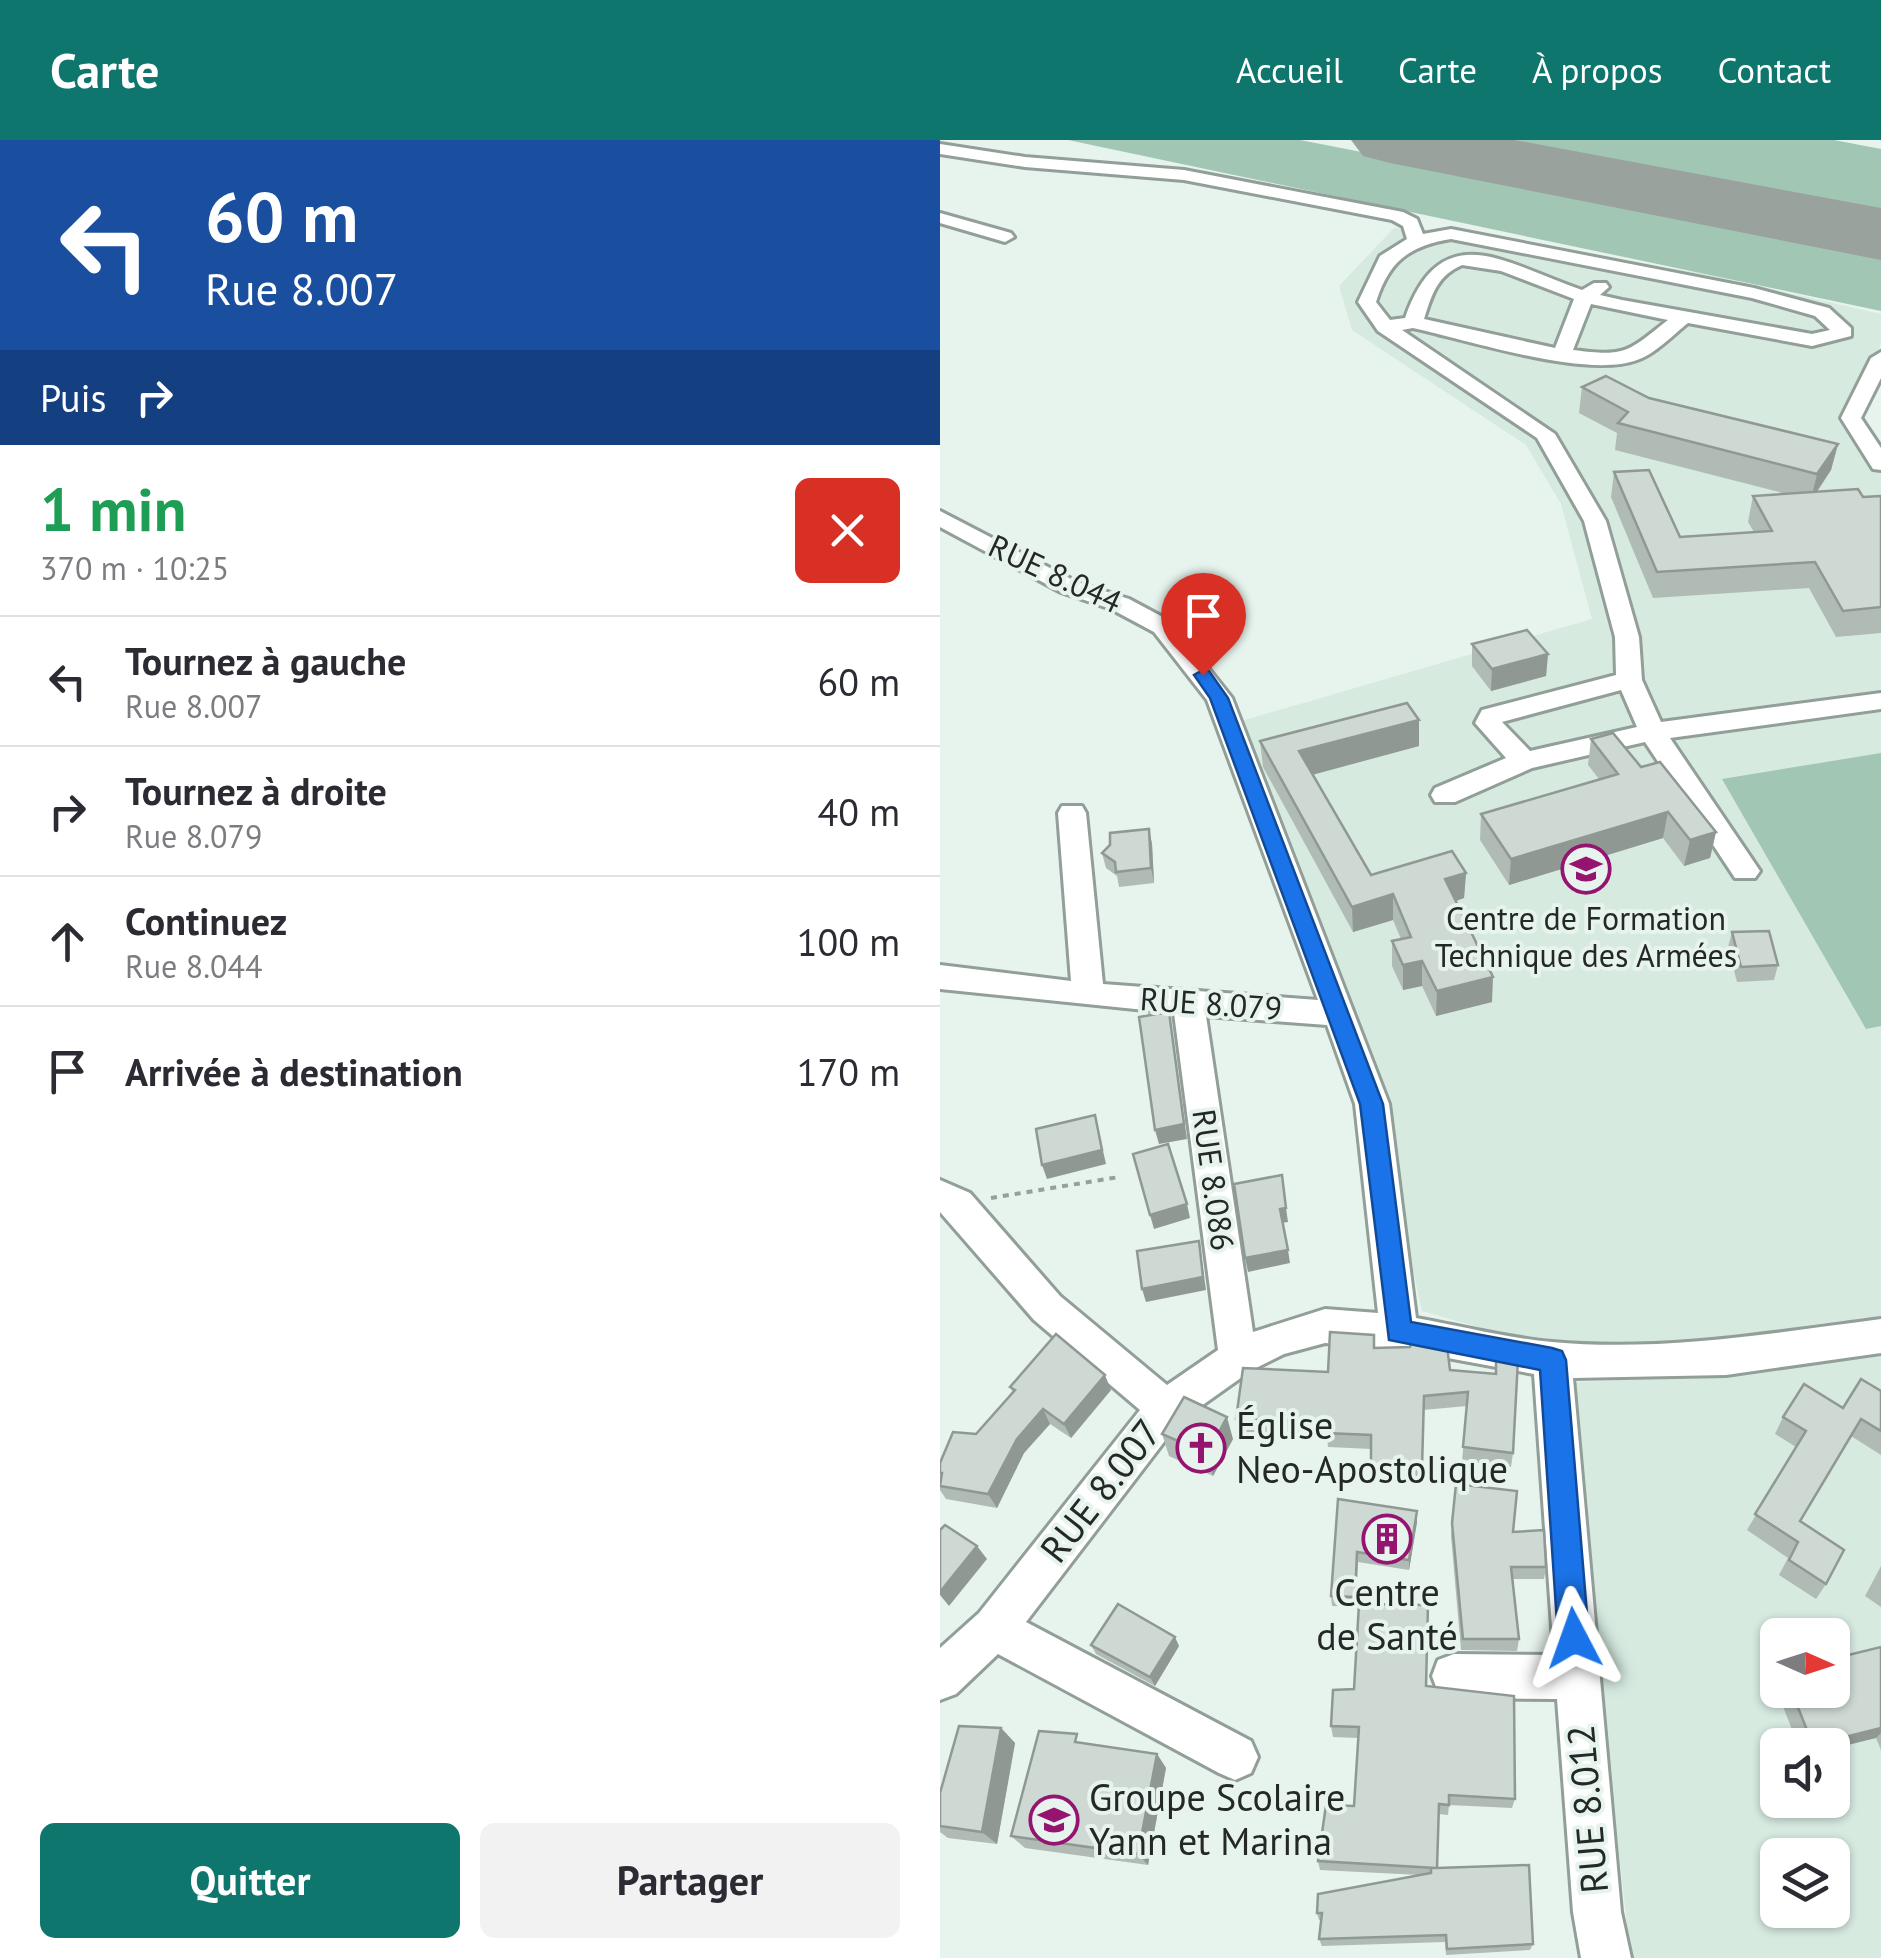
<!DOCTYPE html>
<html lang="fr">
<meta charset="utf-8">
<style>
:root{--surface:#fff;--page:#f2f2f3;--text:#2b2b33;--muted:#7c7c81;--line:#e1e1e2;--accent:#0f766e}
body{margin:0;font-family:"PT Sans",sans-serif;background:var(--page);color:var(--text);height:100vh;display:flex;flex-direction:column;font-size:38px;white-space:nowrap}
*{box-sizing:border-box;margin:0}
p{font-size:32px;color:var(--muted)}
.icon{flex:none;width:55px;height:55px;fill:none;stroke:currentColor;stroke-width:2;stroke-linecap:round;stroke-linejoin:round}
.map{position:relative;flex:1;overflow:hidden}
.panel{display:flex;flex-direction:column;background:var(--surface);width:940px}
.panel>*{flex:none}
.banner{background:#1a4fa0;color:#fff;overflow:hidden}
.needle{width:65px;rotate:93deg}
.fabs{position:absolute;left:820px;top:1478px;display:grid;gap:20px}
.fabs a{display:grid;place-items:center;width:90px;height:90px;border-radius:15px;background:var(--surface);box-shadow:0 2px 8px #0004;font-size:50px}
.pin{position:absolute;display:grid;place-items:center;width:85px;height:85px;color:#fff;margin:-102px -42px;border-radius:50% 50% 50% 0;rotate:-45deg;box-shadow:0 0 10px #0007}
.pin .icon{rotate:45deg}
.me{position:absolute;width:110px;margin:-55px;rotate:356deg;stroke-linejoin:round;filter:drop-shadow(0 0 8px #0008)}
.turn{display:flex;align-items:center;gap:35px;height:210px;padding:0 40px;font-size:45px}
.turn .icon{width:130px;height:130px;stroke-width:2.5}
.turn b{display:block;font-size:70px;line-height:85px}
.then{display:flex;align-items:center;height:95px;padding:0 40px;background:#0003;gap:20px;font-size:38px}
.round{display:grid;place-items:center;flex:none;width:105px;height:105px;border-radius:15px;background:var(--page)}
.overview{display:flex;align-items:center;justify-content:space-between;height:170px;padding:0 40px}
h1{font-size:60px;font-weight:700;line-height:75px;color:#1e9e55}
.primary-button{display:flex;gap:20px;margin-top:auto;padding:20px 40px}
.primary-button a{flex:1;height:115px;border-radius:15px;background:var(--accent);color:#fff;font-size:40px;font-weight:700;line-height:115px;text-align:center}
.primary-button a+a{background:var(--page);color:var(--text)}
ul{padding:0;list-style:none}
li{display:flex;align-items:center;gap:30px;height:130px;padding:0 40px;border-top:2px solid var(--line)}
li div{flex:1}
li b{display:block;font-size:38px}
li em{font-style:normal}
header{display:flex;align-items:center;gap:60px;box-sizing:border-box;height:140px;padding:0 50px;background:var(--accent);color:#fff}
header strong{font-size:48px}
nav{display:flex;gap:55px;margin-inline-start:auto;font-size:35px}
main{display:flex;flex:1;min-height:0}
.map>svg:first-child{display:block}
.built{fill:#d6eae0;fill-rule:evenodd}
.green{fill:#a1c6b4}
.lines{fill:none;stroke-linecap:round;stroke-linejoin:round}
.runway{fill:#9aa29e;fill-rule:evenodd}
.minor-casing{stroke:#929e98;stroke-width:6}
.path{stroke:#969f9a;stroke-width:4;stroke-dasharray:6 6;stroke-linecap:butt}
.minor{fill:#fff;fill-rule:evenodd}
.wall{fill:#b0bbb5}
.shaded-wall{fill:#909893}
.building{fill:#cdd9d2;stroke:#909893;stroke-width:2.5}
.route{fill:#1a73e8;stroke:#114b97;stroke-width:2.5}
.labels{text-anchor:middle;stroke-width:8;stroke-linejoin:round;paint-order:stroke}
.street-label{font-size:32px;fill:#242826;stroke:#e7f3ed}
.poi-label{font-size:32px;fill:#242826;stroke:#e7f3ed}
.near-poi-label{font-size:38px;fill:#242826;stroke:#e7f3ed;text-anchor:start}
.near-street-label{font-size:38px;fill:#242826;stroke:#e7f3ed}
</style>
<header>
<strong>Carte</strong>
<nav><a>Accueil</a><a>Carte</a><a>À propos</a><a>Contact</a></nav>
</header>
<main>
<section class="panel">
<div class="banner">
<div class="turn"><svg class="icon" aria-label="left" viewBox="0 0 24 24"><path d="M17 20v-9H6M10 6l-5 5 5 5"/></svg><div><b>60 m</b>Rue 8.007</div></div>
<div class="then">Puis<svg class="icon" aria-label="right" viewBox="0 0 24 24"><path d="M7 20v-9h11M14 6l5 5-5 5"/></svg></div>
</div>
<div class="overview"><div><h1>1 min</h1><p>370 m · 10:25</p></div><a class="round" style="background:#d93025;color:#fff"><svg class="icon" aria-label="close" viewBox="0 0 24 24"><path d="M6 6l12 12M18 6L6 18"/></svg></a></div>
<ul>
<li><svg class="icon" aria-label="left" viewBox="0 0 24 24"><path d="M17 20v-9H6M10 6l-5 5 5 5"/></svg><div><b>Tournez à gauche</b><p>Rue 8.007</p></div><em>60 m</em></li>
<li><svg class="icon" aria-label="right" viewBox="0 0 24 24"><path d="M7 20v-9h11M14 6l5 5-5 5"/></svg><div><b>Tournez à droite</b><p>Rue 8.079</p></div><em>40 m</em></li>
<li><svg class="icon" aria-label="ahead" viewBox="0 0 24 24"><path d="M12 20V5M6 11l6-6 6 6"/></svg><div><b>Continuez</b><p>Rue 8.044</p></div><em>100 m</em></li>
<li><svg class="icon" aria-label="arrive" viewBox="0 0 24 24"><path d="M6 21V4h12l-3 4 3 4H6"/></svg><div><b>Arrivée à destination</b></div><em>170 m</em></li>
</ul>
<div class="primary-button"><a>Quitter</a><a>Partager</a></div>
</section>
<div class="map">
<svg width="941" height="1818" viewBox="0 0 941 1818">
<rect width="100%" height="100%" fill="#e7f3ed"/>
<g class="built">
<path d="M454,88l307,45 180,41v30l-34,74 34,50v858l-171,26 -160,-4 -128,-37 -20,-91 -171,-496 361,-105 -31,-115 -35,-59 -174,-115 -13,-44z"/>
<path d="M941,1214v604h-250l-67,-575 145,-8zM838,1495h54v55h-54zM838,1605h54v55h-54zM838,1715h54v55h-54z"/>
</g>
<g class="green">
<path d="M128,0h232l581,113v58z"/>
<path d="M524,0h370l47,9v69z"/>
<path d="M941,613v273l-15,3 -144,-250z"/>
</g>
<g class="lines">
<path class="runway" d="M411,0h163l367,68v52l-491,-97 -27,-7z"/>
<g class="minor-casing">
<g id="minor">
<path d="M0,4l85,13 159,13 219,42 14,7 6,15 28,-5 303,59 75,20 22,20v8l-39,10 -124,-23c-15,12 -33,31 -51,37 -50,19 -169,-20 -224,-32l-11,2 153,104 51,87 33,116 3,43 19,42 220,-29v16l-211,29 90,133 -5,7h-20l-90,-136 -113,26 -77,34h-20l-4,-7 4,-7 71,-30 -31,-35 7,-13 134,-35 -1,-38 -31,-116 -47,-83 -159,-107 -20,-29 22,-46 27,-17 -4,-13 -11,-6 -208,-40 -159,-13 -85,-13zM511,99l301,59 63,18 15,14 -18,4 -190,-34 -22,-5 9,-8 -3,-4h-12l-12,7c-75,-25 -140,-77 -177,28l-15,2 -14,-18c13,-41 33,-56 75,-63zM522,125l39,6 73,28 -19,49 -131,-29c8,-25 13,-43 38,-54zM651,164l77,16c-41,32 -41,37 -95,30zM681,550l16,37 -107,24 -28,-29z"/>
<path d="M0,73l71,20 3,4 -9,5 -65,-19z"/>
<path d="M941,212v26l-20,40 20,30v22l-8,-1 -32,-51 30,-60z"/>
<path d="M0,371l137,71 52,17 43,23 60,76 157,406 27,214c45,8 91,20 136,24 110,10 221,-9 329,-23v34l-155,22 -153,3 48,534 10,46h-50l-8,-46 -16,-213 -103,-1 -16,-6 -6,-16 6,-16 16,-6 100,1 -20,-281 -135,-25 -74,-6 -41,11 -32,16 -72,51 -154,201 225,119 7,16 -7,16 -16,7 -16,-7 -221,-119 -42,40 -16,6v-52l39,-35 161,-203 -106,-90 -94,-108v-32l30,13 90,103 107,89 51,-35 -44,-337 -234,-24v-24l131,16 -13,-168 4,-7h20l4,7 17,171 215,16 -111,-300 -53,-68 -43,-23 -50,-17 -121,-65zM266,876l121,9 28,79 23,209 -53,-4 -72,23z"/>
</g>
</g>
<path class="path" d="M51,1058l128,-21"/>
<use href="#minor" class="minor"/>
</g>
<g class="wall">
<path d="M642,247l67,11 189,46 -7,26 -14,22 46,5 18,-1v137l-45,4 -27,-49 -156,10 -42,-101 3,-25 66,65 74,-5 -6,-10 5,-26 34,-2 -172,-44 2,-17 -38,-20z"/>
<path d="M532,504l76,10 -2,22 -55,15 -19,-25z"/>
<path d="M479,580v26l-107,28 59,101 95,-2 -2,25 -8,3 36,101 -56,14 -14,-30 -19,4 -11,-24v-25l9,-2 -8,-19 -40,12 -90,-165 -3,-26z"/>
<path d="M651,599l50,28 75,65 -6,26 -26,8 -21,-28 -154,47 -29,-45 1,-26 118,-35 -11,-14z"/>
<path d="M209,689l3,15 2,39 -35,4 -2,-11 -11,-8 -4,-15z"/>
<path d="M792,792l46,33 -4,15 -37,2 -9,-35z"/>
<path d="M435,1208l75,22 45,4 1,-19 17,98 -2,14 -49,-6 5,-55 -44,4 -1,72 -50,-1 -1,-32 -43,-2 -1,-10 -88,-4 -3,-14z"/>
<path d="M70,1247l101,3 -40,48 -21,-14 -26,29 -27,55 -51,-9 -6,-9v-27l36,-29 37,-41z"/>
<path d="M941,1251v64l-30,-19 -51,85 26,63 -10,15 -37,-24 9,-17 -41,-28 49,-83 -21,-13 8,-17 60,-9z"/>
<path d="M222,1294l71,5 -20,37 -44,-20z"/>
<path d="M516,1344l57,48 33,35 -2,12h-31l6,60 -2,12 -56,-1 -10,-114z"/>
<path d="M398,1359l79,12v11l-8,48 -51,-8 -2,45 -24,-1 -1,-10z"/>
<path d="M941,1426v41l-16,-11z"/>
<path d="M151,1505l88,1 -24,40 -59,-32z"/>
<path d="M941,1507v103l-5,-12 -44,7h-34l-19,-49 5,-6h48z"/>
<path d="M486,1546l89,113 -3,9 -63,-3 -1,10 -10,-1 -1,54 96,76 -3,6 -84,5 -1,-13 -123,4 -3,-7 2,-19h-2l-2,-7 103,-38 -100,-5 -2,-9 36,-55 4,-68 -25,-1 -2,-11z"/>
<path d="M61,1588l14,15 -18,101 -49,-6 -8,-6v-39z"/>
<path d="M144,1603l73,11 9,14 -18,97 -123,-17 -14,-12z"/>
</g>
<g class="shaded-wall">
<path d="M898,304l-7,26 -20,30 6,-26z"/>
<path d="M608,514l-2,22 -55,15 1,-22z"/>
<path d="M479,580v26l-118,32 -2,-27z"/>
<path d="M728,672l-5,26 -154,47 2,-26z"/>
<path d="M209,689l3,15 2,39 -3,-15z"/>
<path d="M776,692l-6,26 -26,8 6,-26z"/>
<path d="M526,733l-2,25 -20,7 1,-26z"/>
<path d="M453,754v26l-40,12 -1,-25z"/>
<path d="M482,821v25l-19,4v-25z"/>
<path d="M553,837l-1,25 -56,14 1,-25z"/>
<path d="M229,872l18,127 -28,5 -4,-14z"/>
<path d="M155,975l11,49 -59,15 -5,-14z"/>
<path d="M247,1064l3,14 -36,11 -4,-14z"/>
<path d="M346,1068l2,14 -6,1 -2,-14z"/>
<path d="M259,1101l7,49 -60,12 -4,-13z"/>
<path d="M348,1110l2,13 -42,9 -3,-14z"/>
<path d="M165,1235l6,15 -40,48 -7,-14z"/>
<path d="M103,1269l7,15 -26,29 -27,55 -9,-14 29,-55z"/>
<path d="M287,1277l6,22 -20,37 -6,-22z"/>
<path d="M477,1371v11l-8,48v-10z"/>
<path d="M37,1406l10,13 -38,47 -9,-11v-3z"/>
<path d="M235,1497l4,9 -24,40 -5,-9z"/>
<path d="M61,1588l14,15 -18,101 -15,-12z"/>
<path d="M941,1588v5l-5,5 -44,11v-4h-15z"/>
<path d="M217,1614l9,14 -18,97 -10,-11z"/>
</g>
<g class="building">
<path d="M666,236l43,22 189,46 -21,30 -199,-51 10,-11 -46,-25z"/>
<path d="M709,330l31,67 92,-6 -19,-35 105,-7 5,8 18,-1v111l-38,4 -28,-49 -158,10 -43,-100z"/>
<path d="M587,490l21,24 -56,15 -20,-25z"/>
<path d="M467,563l12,17 -120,31 72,124 81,-24 14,22 -21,6 48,98 -56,14 -15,-30 -19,4 -11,-24 19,-4 -18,-43 -41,13 -92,-166z"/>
<path d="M673,593l28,34 19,-5 56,70 -26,8 -22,-28 -157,47 -30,-45 137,-40 -27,-35z"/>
<path d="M209,689l2,39 -35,4 -1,-10 -13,-9 8,-8v-12z"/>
<path d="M829,791l9,34 -37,2 -9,-35z"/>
<path d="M229,872l15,112 -29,6 -16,-113z"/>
<path d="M155,975l7,35 -60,15 -6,-36z"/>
<path d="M228,1004l19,60 -37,11 -17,-61z"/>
<path d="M342,1035l4,33 -6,1 8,41 -43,8 -11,-74z"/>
<path d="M259,1101l4,36 -61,12 -5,-38z"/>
<path d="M390,1192l44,3v13l36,-1 1,-5 36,4 3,24 46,4v-19l22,4 -5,94 -50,-6 5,-55 -44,4 -2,72 -51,-1v-32l-45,-2 1,-11 -91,-3 7,-51 85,4z"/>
<path d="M116,1194l49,41 -41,49 -21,-15 -26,30 -29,55 -48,-8 2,-13h-2v-10l13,-31 23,2 39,-44 -5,-3z"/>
<path d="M921,1239l20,12v40l-20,-12 -61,102 44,29 -18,34 -37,-24 9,-18 -43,-28 51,-83 -23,-14 21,-33 39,24z"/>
<path d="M244,1257l43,20 -20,37 -45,-20z"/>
<path d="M516,1344l61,7 -4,41 31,-2 2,37h-35l8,72h-56l-11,-116z"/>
<path d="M398,1359l79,12 -8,49 -52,-8 -2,45 -24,-1z"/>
<path d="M5,1385l32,21 -37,46v-62z"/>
<path d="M178,1464l57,33 -25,40 -59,-32z"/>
<path d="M419,1464l69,1 -2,81 88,10 1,103 -66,-4v10l-10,-1 -2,64 92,-3 4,79 -86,5 -1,-14 -127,4 3,-26h-5l1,-19 113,-21v-5h5l-118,-7 8,-56 28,1 5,-79 -28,-1 2,-36 21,-1z"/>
<path d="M941,1507v81l-68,17 -22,-55h41v-31z"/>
<path d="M19,1586l42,2 -19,104 -42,-6v-33z"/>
<path d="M99,1591l38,3 -2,8 82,12 -19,100 -127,-18z"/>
</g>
<path class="route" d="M263,530l6,1 19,27 155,406 28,218 141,26 10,3 4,9 23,278 -5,10 -10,5 -11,-5 -5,-10 -18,-268 -151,-30 -29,-236 -150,-406 -16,-23z"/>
<defs>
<g id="school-ring" transform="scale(2.5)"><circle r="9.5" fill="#e7f3ed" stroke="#94146f" stroke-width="1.5"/><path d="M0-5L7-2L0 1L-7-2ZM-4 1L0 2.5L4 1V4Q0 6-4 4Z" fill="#94146f"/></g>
<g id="church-ring" transform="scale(2.5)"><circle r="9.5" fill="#e7f3ed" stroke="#94146f" stroke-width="1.5"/><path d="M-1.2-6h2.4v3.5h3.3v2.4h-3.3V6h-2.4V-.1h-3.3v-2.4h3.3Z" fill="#94146f"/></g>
<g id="building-ring" transform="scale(2.5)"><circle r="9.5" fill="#e7f3ed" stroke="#94146f" stroke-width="1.5"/><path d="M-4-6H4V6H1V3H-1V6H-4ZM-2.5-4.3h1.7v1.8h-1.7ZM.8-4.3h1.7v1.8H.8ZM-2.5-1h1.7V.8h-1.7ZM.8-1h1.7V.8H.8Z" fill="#94146f"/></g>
</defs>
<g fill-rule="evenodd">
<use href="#school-ring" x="646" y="729"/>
<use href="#church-ring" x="261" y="1308"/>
<use href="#building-ring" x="447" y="1399"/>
<use href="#school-ring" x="114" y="1680"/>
</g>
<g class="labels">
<g class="street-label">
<text transform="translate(115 434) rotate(25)" y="11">RUE 8.044</text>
<text transform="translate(271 864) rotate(4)" y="11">RUE 8.079</text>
<text transform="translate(273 1040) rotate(82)" y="11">RUE 8.086</text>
</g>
<g class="poi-label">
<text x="646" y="790">Centre de Formation<tspan x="646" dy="37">Technique des Armées</tspan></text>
</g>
<g class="near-poi-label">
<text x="296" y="1299">Église<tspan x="296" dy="44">Neo-Apostolique</tspan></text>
<text x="447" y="1466" text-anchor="middle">Centre<tspan x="447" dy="44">de Santé</tspan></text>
<text x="149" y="1671">Groupe Scolaire<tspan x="149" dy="44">Yann et Marina</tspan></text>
</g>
<g class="near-street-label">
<text transform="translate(161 1351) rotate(-52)" y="13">RUE 8.007</text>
<text transform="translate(648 1669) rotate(-95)" y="13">RUE 8.012</text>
</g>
</g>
</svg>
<div class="fabs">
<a><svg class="needle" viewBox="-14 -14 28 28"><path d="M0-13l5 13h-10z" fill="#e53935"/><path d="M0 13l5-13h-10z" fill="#7c7c81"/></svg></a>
<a><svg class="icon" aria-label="sound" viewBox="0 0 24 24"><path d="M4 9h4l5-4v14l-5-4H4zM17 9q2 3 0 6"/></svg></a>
<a><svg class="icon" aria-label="layers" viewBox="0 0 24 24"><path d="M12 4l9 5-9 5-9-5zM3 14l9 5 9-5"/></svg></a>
</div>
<div class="pin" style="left:263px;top:535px;background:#d93025"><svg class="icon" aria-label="arrive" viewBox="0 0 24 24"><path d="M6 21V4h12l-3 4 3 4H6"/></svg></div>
<svg class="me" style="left:634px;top:1498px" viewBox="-20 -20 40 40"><path d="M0-17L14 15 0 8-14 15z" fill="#1a73e8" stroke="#fff" stroke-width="4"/></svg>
</div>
</main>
